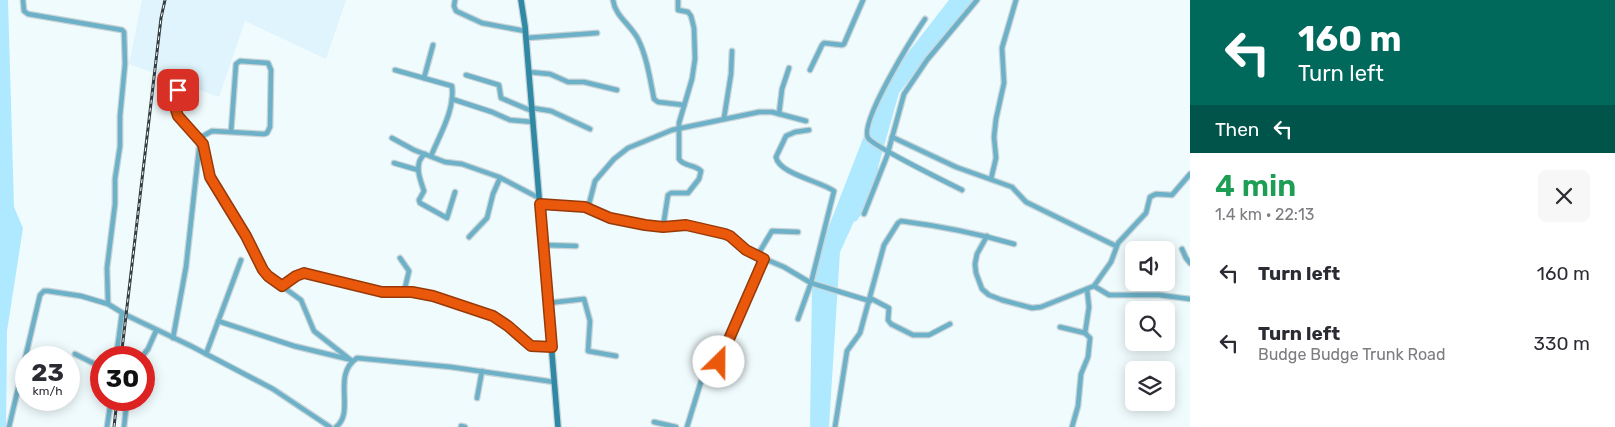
<!DOCTYPE html>
<meta charset="utf-8">
<style>
:root{--surface:#fff;--page:#f7f7f7;--text:#2b2b33;--muted:#7c7c81}
body{margin:0;font-family:Rubik,sans-serif;background:var(--page);color:var(--text);height:100vh;display:flex;flex-direction:column;font-size:19px;white-space:nowrap}
*{box-sizing:border-box;margin:0}
p{font-size:16px;color:var(--muted)}
.icon{flex:none;width:28px;height:28px;fill:none;stroke:currentColor;stroke-width:2;stroke-linecap:round;stroke-linejoin:round}
.map{position:relative;flex:1;overflow:hidden}
.side{display:flex;flex-direction:column;background:var(--surface);width:425px}
.side>*{flex:none}
.hud{background:#00695c;color:#fff;overflow:hidden}
.buttons{position:absolute;left:1125px;top:241px;display:grid;gap:10px}
.buttons a{display:grid;place-items:center;width:50px;height:50px;border-radius:8px;background:var(--surface);box-shadow:0 2px 12px #0003;font-size:25px}
.speed{position:absolute;left:15px;top:346px;display:flex;gap:10px;font-size:25px;font-weight:700;text-align:center}
.speed>*{display:grid;place-content:center;width:65px;height:65px;border-radius:50%;background:var(--surface);box-shadow:0 2px 12px #0003;line-height:1}
.speed small{font-size:12px;font-weight:400}
.speed .limit{border:8px solid #d22;background:#fff;color:#111}
.pin{position:absolute;display:grid;place-items:center;width:42px;height:42px;color:#fff;margin:-21px;border-radius:10px;box-shadow:0 2px 8px #0006}
.me{position:absolute;width:55px;margin:-28px;rotate:23deg;stroke-linejoin:round;filter:drop-shadow(0 0 4px #0008)}
.turn{display:flex;align-items:center;gap:18px;height:105px;padding:0 25px;font-size:22px}
.turn .icon{width:65px;height:65px;stroke-width:2.5}
.turn b{display:block;font-size:35px;line-height:42px}
.then{display:flex;align-items:center;height:48px;padding:0 25px;background:#0003;gap:10px;font-size:19px}
.round{display:grid;place-items:center;flex:none;width:52px;height:52px;border-radius:8px;background:var(--page)}
.overview{display:flex;align-items:center;justify-content:space-between;height:85px;padding:0 25px}
h1{font-size:30px;font-weight:600;line-height:38px;color:#1e9e55}
ul{padding:0;list-style:none}
li{display:flex;align-items:center;gap:15px;height:70px;padding:0 25px}
li div{flex:1}
li b{display:block;font-size:19px}
li em{font-style:normal}
main{display:flex;flex:1;min-height:0}
.map>svg:first-child{display:block}
.built{fill:#dff4fc}
.water{fill:#aee9ff}
.lines{fill:none;stroke-linecap:round;stroke-linejoin:round}
.river{stroke:#aee9ff;stroke-width:9}
.minor-casing{stroke:#c9d4d7;stroke-width:7}
.secondary-casing{stroke:#c9d4d7;stroke-width:8}
.minor{stroke:#6cb1c8;stroke-width:4.5}
.secondary{stroke:#2f89a5;stroke-width:5.5}
.rail-casing{stroke:#343e41;stroke-width:3}
.rail{stroke:#fff;stroke-width:1;stroke-dasharray:4;stroke-linecap:butt}
.route-casing{stroke:#983908;stroke-width:12}
.route{stroke:#ea580c;stroke-width:9}
</style>
<main>
<div class="map">
<svg width="1190" height="427" viewBox="0 0 1190 427">
<rect width="100%" height="100%" fill="#f0fbfe"/>
<path class="built" d="M142,0h204l-20,59 -81,-38 -26,76 -90,-33z"/>
<g class="water">
<path d="M0,0h8l6,207 9,21 -16,103 -1,96h-6z"/>
<path d="M949,0h24l-74,93 -22,78 -37,81 -11,175h-19l2,-143 10,-40 61,-157 6,-10z"/>
</g>
<g class="lines">
<path class="river" d="M854,217l17,-26 3,-21"/>
<g class="minor-casing">
<g id="minor">
<path d="M23,0l1,11 4,3 94,16 2,2 1,32 -5,52v30l-5,33v25l-8,64 1,36"/>
<path d="M455,0l-1,6 2,5 26,12 43,8"/>
<path d="M613,0c2,16 17,24 25,39 9,18 12,40 16,60l4,3 26,3"/>
<path d="M925,19c-11,16 -66,103 -57,119 5,8 80,45 94,52"/>
<path d="M526,38l71,-5"/>
<path d="M395,70l57,16c3,24 -12,48 -21,70"/>
<path d="M810,70l12,-25 2,-2 18,2 2,-1 19,-44"/>
<path d="M529,72l21,2 18,8h16l33,8"/>
<path d="M466,75l33,10 2,13 31,13"/>
<path d="M424,78l9,-33"/>
<path d="M178,90l-2,20 2,6 25,28 7,33 36,59 17,34 5,6 33,24 13,31 38,30"/>
<path d="M452,99l40,13 18,8 23,2"/>
<path d="M532,108l19,3 39,18"/>
<path d="M779,114l3,-25 7,-21"/>
<path d="M724,118l7,-44 1,-23"/>
<path d="M892,137l64,30 56,20 14,15 90,44"/>
<path d="M392,138l22,12 31,12 17,2 37,13 40,21"/>
<path d="M425,154c-12,9 -5,25 -1,37l-5,9 1,3 27,15 8,-26"/>
<path d="M394,163l24,7"/>
<path d="M991,179l5,-21 -2,-21 2,-18 8,-36 -2,-35 14,-48"/>
<path d="M540,204l45,3 25,11 35,7 18,2 23,-2 39,9 5,2 21,17 33,14 27,16 59,18"/>
<path d="M588,208l7,-27 19,-22 14,-11 44,-18 87,-18h13l34,9"/>
<path d="M864,214l23,-58 17,-62 23,-34 50,-60"/>
<path d="M663,227l5,-32 3,-2h17l11,-14 2,-8c-6,-7 -17,-4 -22,-12v-36l13,-44 3,-20 -1,-31 -3,-12 -3,-4 -10,-2v-10"/>
<path d="M987,236l-10,18 -2,10 1,9 6,16 7,6 13,5 30,8 9,-1 53,-21 15,9h50l31,4"/>
<path d="M469,237l18,-19 6,-24 7,-16"/>
<path d="M543,245l33,1"/>
<path d="M1182,249l4,9 4,5"/>
<path d="M757,256l15,-25 26,1"/>
<path d="M400,258l9,13 -5,21"/>
<path d="M282,286l14,-10 8,-3 79,19h29l21,5 60,19 15,10 23,20 21,1"/>
<path d="M1094,286l17,-24 7,-19 28,-30 4,-16 6,-3 16,1 18,-21"/>
<path d="M870,298l19,10 -1,12 3,4 22,11h16l21,-11"/>
<path d="M548,303l36,-4 6,22 -2,30 28,5"/>
<path d="M798,319l13,-36 23,-92c-14,-10 -55,-17 -58,-34l10,-21 9,-4 14,-2"/>
<path d="M218,321l76,25 54,13"/>
<path d="M1060,327l25,6 5,5 -2,19 -7,17 -3,32 -6,21"/>
<path d="M1085,333l4,-26 -2,-18"/>
<path d="M173,338l13,-71 14,-127 3,-4 9,-5 52,3 3,-1 3,-6 1,-57 -3,-7 -28,-2 -4,3 -5,68"/>
<path d="M75,354l26,13"/>
<path d="M206,354l35,-94"/>
<path d="M116,358l6,-45"/>
<path d="M141,358l7,-9 8,-18"/>
<path d="M477,398l5,-27"/>
<path d="M654,422l22,5"/>
<path d="M461,426l4,1"/>
<path d="M9,427l31,-132 4,-4h4l33,5 27,8 18,11 65,31 82,43 57,38"/>
<path d="M107,427l4,-27"/>
<path d="M124,427l3,-27"/>
<path d="M336,427c20,-15 -5,-52 21,-69l94,9 103,15"/>
<path d="M687,427l16,-52 13,-8 48,-108"/>
<path d="M835,427l12,-76 13,-18 24,-88 14,-22 3,-2c39,5 75,12 113,23"/>
</g>
</g>
<g class="secondary-casing">
<path id="secondary" d="M521,0l4,26 33,401"/>
</g>
<use href="#minor" class="minor"/>
<use href="#secondary" class="secondary"/>
<g class="rail-casing">
<g id="rail">
<path d="M121,358l40,-340 4,-18"/>
<path d="M114,427l3,-27"/>
</g>
</g>
<use href="#rail" class="rail"/>
</g>
<g class="lines">
<g class="route-casing">
<path id="route" d="M178,90l-2,20 2,6 25,28 7,33 36,59 17,34 5,6 14,10 14,-10 8,-3 78,19h30l21,4 60,20 15,10 23,20 21,1 -12,-143 45,3 25,11 35,7 18,2 23,-2 39,9 5,2 16,14 18,9 -45,103"/>
</g>
<use href="#route" class="route"/>
</g>
</svg>
<div class="buttons">
<a><svg class="icon" aria-label="sound" viewBox="0 0 24 24"><path d="M4 9h4l5-4v14l-5-4H4zM17 9q2 3 0 6"/></svg></a>
<a><svg class="icon" aria-label="search" viewBox="0 0 24 24"><circle cx="10" cy="10" r="6"/><path d="M15 15l6 6"/></svg></a>
<a><svg class="icon" aria-label="layers" viewBox="0 0 24 24"><path d="M12 4l9 5-9 5-9-5zM3 14l9 5 9-5"/></svg></a>
</div>
<div class="speed"><div>23<small>km/h</small></div><div class="limit">30</div></div>
<div class="pin" style="left:178px;top:90px;background:#d93025"><svg class="icon" aria-label="arrive" viewBox="0 0 24 24"><path d="M6 21V4h12l-3 4 3 4H6"/></svg></div>
<svg class="me" style="left:719px;top:362px" viewBox="-20 -20 40 40"><circle r="19" fill="#fff"/><path d="M0-13L10 11 0 6-10 11z" fill="#ea580c"/></svg>
</div>
<section class="side">
<div class="hud">
<div class="turn"><svg class="icon" aria-label="left" viewBox="0 0 24 24"><path d="M17 20v-9H6M10 6l-5 5 5 5"/></svg><div><b>160 m</b>Turn left</div></div>
<div class="then">Then<svg class="icon" aria-label="left" viewBox="0 0 24 24"><path d="M17 20v-9H6M10 6l-5 5 5 5"/></svg></div>
</div>
<div class="overview"><div><h1>4 min</h1><p>1.4 km · 22:13</p></div><a class="round"><svg class="icon" aria-label="close" viewBox="0 0 24 24"><path d="M6 6l12 12M18 6L6 18"/></svg></a></div>
<ul>
<li><svg class="icon" aria-label="left" viewBox="0 0 24 24"><path d="M17 20v-9H6M10 6l-5 5 5 5"/></svg><div><b>Turn left</b></div><em>160 m</em></li>
<li><svg class="icon" aria-label="left" viewBox="0 0 24 24"><path d="M17 20v-9H6M10 6l-5 5 5 5"/></svg><div><b>Turn left</b><p>Budge Budge Trunk Road</p></div><em>330 m</em></li>
</ul>
</section>
</main>
